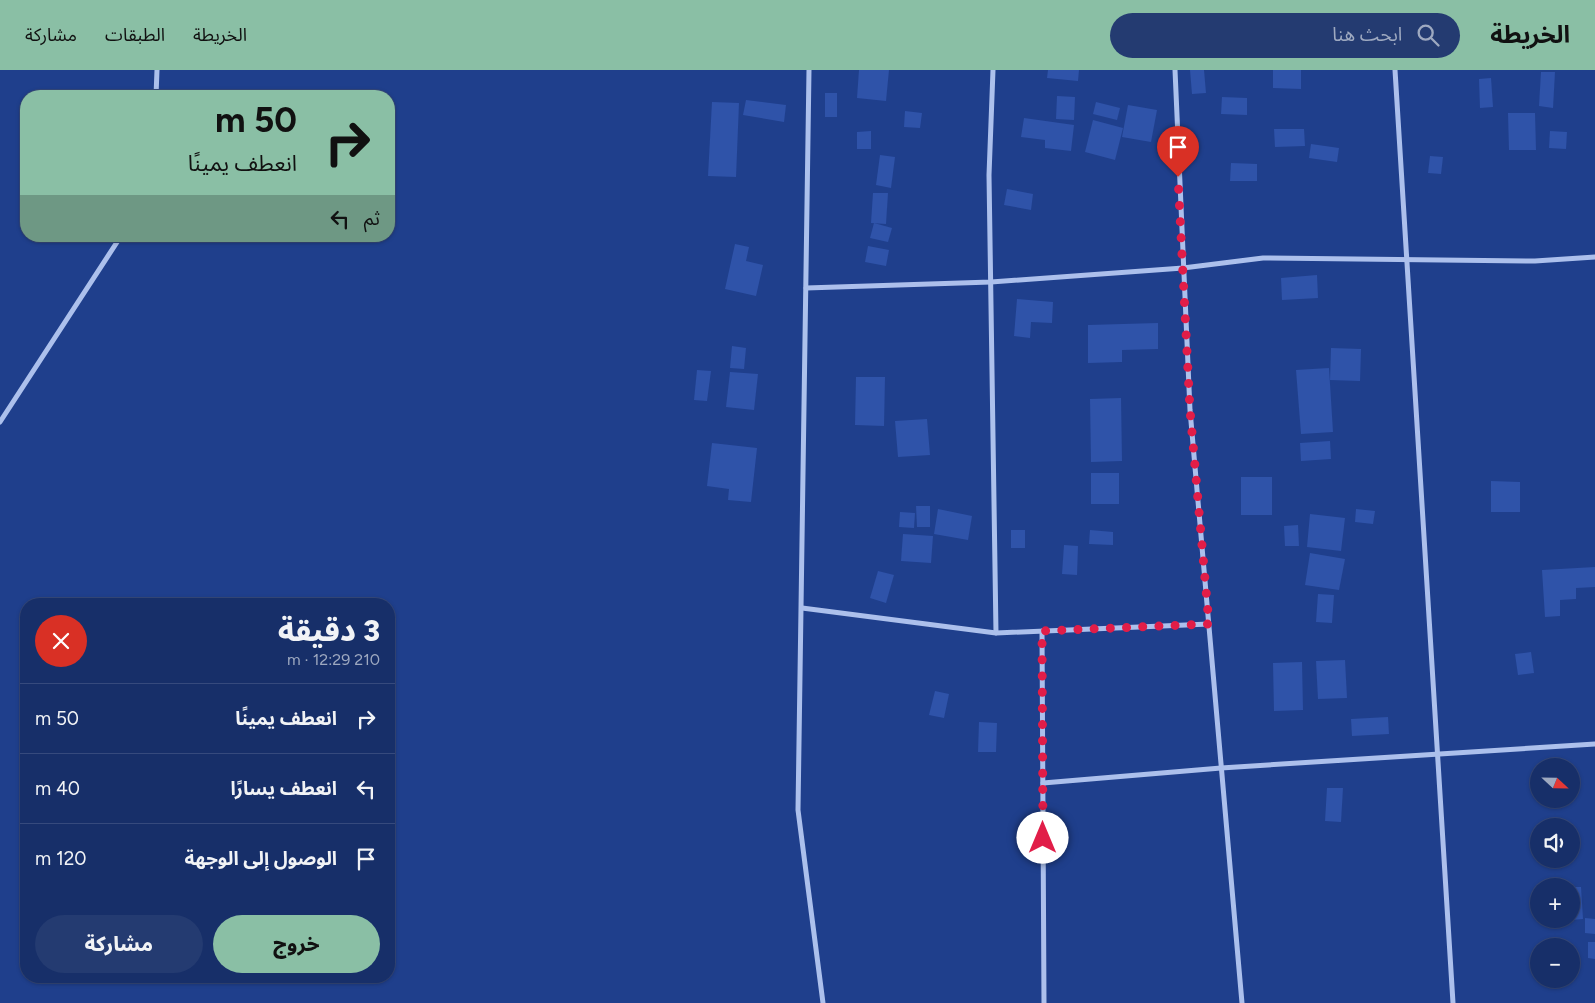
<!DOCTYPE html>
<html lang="ar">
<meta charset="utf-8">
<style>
:root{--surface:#172f69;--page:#243b71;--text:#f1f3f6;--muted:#9ea9c0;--line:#364a7d;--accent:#8abfa5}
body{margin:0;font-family:Figtree,"Noto Sans Arabic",sans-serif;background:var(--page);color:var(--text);direction:rtl;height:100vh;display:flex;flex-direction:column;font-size:19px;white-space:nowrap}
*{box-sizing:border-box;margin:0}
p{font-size:16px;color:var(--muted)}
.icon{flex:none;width:28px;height:28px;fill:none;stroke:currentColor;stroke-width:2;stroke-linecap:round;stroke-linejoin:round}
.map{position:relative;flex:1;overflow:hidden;direction:ltr}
.panel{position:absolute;left:20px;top:528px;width:375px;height:385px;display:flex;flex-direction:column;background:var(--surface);border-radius:20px;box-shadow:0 1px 4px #0004,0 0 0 1px var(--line);direction:rtl}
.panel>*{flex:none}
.hud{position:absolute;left:20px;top:20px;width:375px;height:152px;border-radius:20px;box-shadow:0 1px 4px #0004,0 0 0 1px var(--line);direction:rtl;background:#8abfa5;color:#111;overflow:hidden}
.needle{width:32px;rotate:112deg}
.tools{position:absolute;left:1530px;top:688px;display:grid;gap:10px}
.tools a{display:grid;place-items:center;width:50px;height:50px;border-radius:50%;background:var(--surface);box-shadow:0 1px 4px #0004,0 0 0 1px var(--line);font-size:25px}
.pin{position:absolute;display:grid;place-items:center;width:42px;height:42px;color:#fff;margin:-51px -21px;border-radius:50% 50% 50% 0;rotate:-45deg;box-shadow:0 0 5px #0007}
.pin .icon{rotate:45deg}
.me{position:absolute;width:55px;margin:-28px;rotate:0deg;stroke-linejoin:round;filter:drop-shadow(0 0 4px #0008)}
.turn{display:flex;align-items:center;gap:18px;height:105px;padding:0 15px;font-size:22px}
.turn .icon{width:65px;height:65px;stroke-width:2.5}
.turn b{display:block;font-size:35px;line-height:42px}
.then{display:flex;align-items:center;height:48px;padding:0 15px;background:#0003;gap:10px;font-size:19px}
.round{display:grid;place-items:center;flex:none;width:52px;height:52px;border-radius:26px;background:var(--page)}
.head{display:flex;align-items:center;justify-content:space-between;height:85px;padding:0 15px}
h1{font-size:30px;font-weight:800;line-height:38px}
.cta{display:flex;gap:10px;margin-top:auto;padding:10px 15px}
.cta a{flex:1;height:58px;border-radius:30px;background:var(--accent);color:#111;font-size:20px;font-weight:800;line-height:58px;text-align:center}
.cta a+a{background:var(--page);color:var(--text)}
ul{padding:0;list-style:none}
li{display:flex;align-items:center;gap:15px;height:70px;padding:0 15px;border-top:1px solid var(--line)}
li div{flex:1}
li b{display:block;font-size:19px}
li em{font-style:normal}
header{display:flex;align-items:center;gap:30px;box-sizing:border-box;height:70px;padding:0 25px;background:var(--accent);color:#111}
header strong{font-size:24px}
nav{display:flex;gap:28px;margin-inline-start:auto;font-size:18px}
.search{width:350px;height:45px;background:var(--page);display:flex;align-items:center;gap:12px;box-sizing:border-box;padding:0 18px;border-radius:28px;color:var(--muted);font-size:19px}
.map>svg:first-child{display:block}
.building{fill:#2f53a9}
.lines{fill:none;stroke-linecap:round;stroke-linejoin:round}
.street{stroke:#acc0ec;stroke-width:5}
.route{stroke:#e11d48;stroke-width:9;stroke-dasharray:0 16.2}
</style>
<header>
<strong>الخريطة</strong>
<div class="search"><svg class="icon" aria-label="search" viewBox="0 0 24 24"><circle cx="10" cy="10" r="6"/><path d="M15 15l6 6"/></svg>ابحث هنا</div>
<nav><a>الخريطة</a><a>الطبقات</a><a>مشاركة</a></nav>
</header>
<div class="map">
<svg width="1595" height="933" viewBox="0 0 1595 933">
<rect width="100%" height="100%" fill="#1f3f8c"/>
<g class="building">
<path d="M859,0h30l-3,31 -29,-3z"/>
<path d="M1048,0h31l-1,11 -31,-3z"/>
<path d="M1190,0h14l2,23 -14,1z"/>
<path d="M1273,0h28v19l-28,-1z"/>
<path d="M1541,2h14l-2,36 -14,-2z"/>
<path d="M1491,8l2,29 -13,1 -1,-29z"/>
<rect x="825" y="23" width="12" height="24"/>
<path d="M1057,26l18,1 -1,23 -18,-1z"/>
<path d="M1222,27l25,1v17l-26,-1z"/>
<path d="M746,30l40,5 -2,17 -41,-7z"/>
<path d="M712,32l27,1 -3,74 -28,-1z"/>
<path d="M1096,32l24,6 -3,12 -24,-6z"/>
<path d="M1128,35l29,5 -6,32 -29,-5z"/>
<path d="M905,41l17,2 -2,15 -16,-1z"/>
<path d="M1508,43h27l1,37h-27z"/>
<path d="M1024,48l50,7 -3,26 -26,-3v-8l-24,-3z"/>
<path d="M1093,50l30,8 -8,32 -30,-8z"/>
<path d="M1274,59h30l1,17 -30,1z"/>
<path d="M871,61v18h-14v-17z"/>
<path d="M1550,61l17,1 -1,17 -17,-1z"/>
<path d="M1311,74l28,4 -2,14 -28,-4z"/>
<path d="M880,85l15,2 -4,31 -15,-3z"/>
<path d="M1430,86l13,1 -2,17 -13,-1z"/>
<path d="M1231,93l26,1v17h-27z"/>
<path d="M1007,119l26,5 -2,16 -27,-5z"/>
<path d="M873,123h15l-2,31 -15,-1z"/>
<path d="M874,153l18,5 -4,14 -18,-4z"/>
<path d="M735,174l14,3 -3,14 17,4 -7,31 -31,-7z"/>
<path d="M868,176l21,4 -3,16 -21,-4z"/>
<path d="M1317,205l1,23 -36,2 -1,-22z"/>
<path d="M1017,229l36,3 -1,21 -21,-1 -1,16 -16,-2z"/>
<path d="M1158,253v26l-36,1v12l-34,1v-38z"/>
<path d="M732,276l14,2 -2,21 -14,-1z"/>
<path d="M1331,278l30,1 -1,32 -30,-1z"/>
<path d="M1329,298l4,64 -32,2 -5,-64z"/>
<path d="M697,300l14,1 -4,30 -13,-1z"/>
<path d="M730,302l28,2 -4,36 -28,-3z"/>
<path d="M856,307h29l-1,49 -29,-1z"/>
<path d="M1121,328l1,63 -31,1 -1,-63z"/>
<path d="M927,349l3,36 -32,2 -3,-36z"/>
<path d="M1330,371l1,18 -30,2 -1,-18z"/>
<path d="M712,373l45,5 -6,54 -23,-2 1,-11 -22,-3z"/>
<rect x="1091" y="403" width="28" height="31"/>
<rect x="1241" y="407" width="31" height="38"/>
<path d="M1491,411l29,1v30h-29z"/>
<path d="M916,436h14v21h-13z"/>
<path d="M938,439l34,7 -4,24 -34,-6z"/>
<path d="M1356,439l19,2 -2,13 -18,-2z"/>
<path d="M900,442l15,1 -1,15 -15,-1z"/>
<path d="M1310,444l35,4 -4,33 -34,-4z"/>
<path d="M1298,455l1,21h-14l-1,-20z"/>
<rect x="1011" y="460" width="14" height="18"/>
<path d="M1090,460l23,2v13l-24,-1z"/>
<path d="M903,464l30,2 -2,27 -30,-2z"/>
<path d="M1064,475l14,1 -1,29 -15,-1z"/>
<path d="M1310,483l35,6 -6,31 -34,-5z"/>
<path d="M1595,497v20l-19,1v11l-16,1v16l-15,1 -3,-47z"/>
<path d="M878,501l16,4 -8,28 -16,-5z"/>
<path d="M1318,524l16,1 -2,28 -16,-1z"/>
<path d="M1531,582l3,21 -16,2 -3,-21z"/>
<path d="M1345,590l2,38 -29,1 -2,-38z"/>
<path d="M1302,592l1,48 -29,1 -1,-48z"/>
<path d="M935,621l14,3 -5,24 -15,-3z"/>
<path d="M1388,647l1,17 -37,2 -1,-17z"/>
<path d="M979,652l18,1 -1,29h-18z"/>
<path d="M1327,718h16l-2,34 -16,-1z"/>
<path d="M1571,817h10l2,32 -12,1z"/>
<path d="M1585,848l10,1v15l-10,-1z"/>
<path d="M1588,872h7v17l-7,-1z"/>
</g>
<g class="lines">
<g class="street">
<path d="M809,0l-11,740 25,193"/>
<path d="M993,0l-4,105 7,458"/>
<path d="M1175,0l15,340 52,593"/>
<path d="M1395,0l58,933"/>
<path d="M156,26l1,-26"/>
<path d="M806,218l185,-6 192,-14 80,-10 272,3 60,-4"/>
<path d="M0,352l121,-186"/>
<path d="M802,538l194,25 213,-9"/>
<path d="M1042,561l2,372"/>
<path d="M1043,713l178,-15 374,-24"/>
</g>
</g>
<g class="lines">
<path class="route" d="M1043,768l-1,-207 167,-7 -19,-214 -12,-233"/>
</g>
</svg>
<div class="tools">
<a><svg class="needle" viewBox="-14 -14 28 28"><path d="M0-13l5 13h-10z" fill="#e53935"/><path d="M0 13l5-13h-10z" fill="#9ea9c0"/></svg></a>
<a><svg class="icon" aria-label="sound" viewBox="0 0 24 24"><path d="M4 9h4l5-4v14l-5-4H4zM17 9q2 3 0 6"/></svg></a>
<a>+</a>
<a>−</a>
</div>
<div class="pin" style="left:1178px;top:107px;background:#d93025"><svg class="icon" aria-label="arrive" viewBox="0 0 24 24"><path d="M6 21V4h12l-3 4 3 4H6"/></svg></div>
<svg class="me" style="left:1043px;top:768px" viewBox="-20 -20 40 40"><circle r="19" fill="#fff"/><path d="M0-13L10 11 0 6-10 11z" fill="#e11d48"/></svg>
<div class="hud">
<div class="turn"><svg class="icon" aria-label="right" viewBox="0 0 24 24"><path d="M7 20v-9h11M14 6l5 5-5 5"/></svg><div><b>50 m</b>انعطف يمينًا</div></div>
<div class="then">ثم<svg class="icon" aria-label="left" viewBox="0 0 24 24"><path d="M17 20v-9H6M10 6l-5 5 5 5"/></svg></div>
</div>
<section class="panel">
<div class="head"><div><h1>3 دقيقة</h1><p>210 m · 12:29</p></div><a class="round" style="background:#d93025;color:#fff"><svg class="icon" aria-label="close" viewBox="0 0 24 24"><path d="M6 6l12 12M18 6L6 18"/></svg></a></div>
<ul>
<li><svg class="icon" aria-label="right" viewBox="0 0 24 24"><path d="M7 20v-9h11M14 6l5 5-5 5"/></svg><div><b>انعطف يمينًا</b></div><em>50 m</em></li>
<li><svg class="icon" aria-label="left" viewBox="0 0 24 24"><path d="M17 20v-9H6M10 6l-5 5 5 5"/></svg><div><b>انعطف يسارًا</b></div><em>40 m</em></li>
<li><svg class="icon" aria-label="arrive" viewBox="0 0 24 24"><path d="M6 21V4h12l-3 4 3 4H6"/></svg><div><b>الوصول إلى الوجهة</b></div><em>120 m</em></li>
</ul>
<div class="cta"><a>خروج</a><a>مشاركة</a></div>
</section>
</div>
